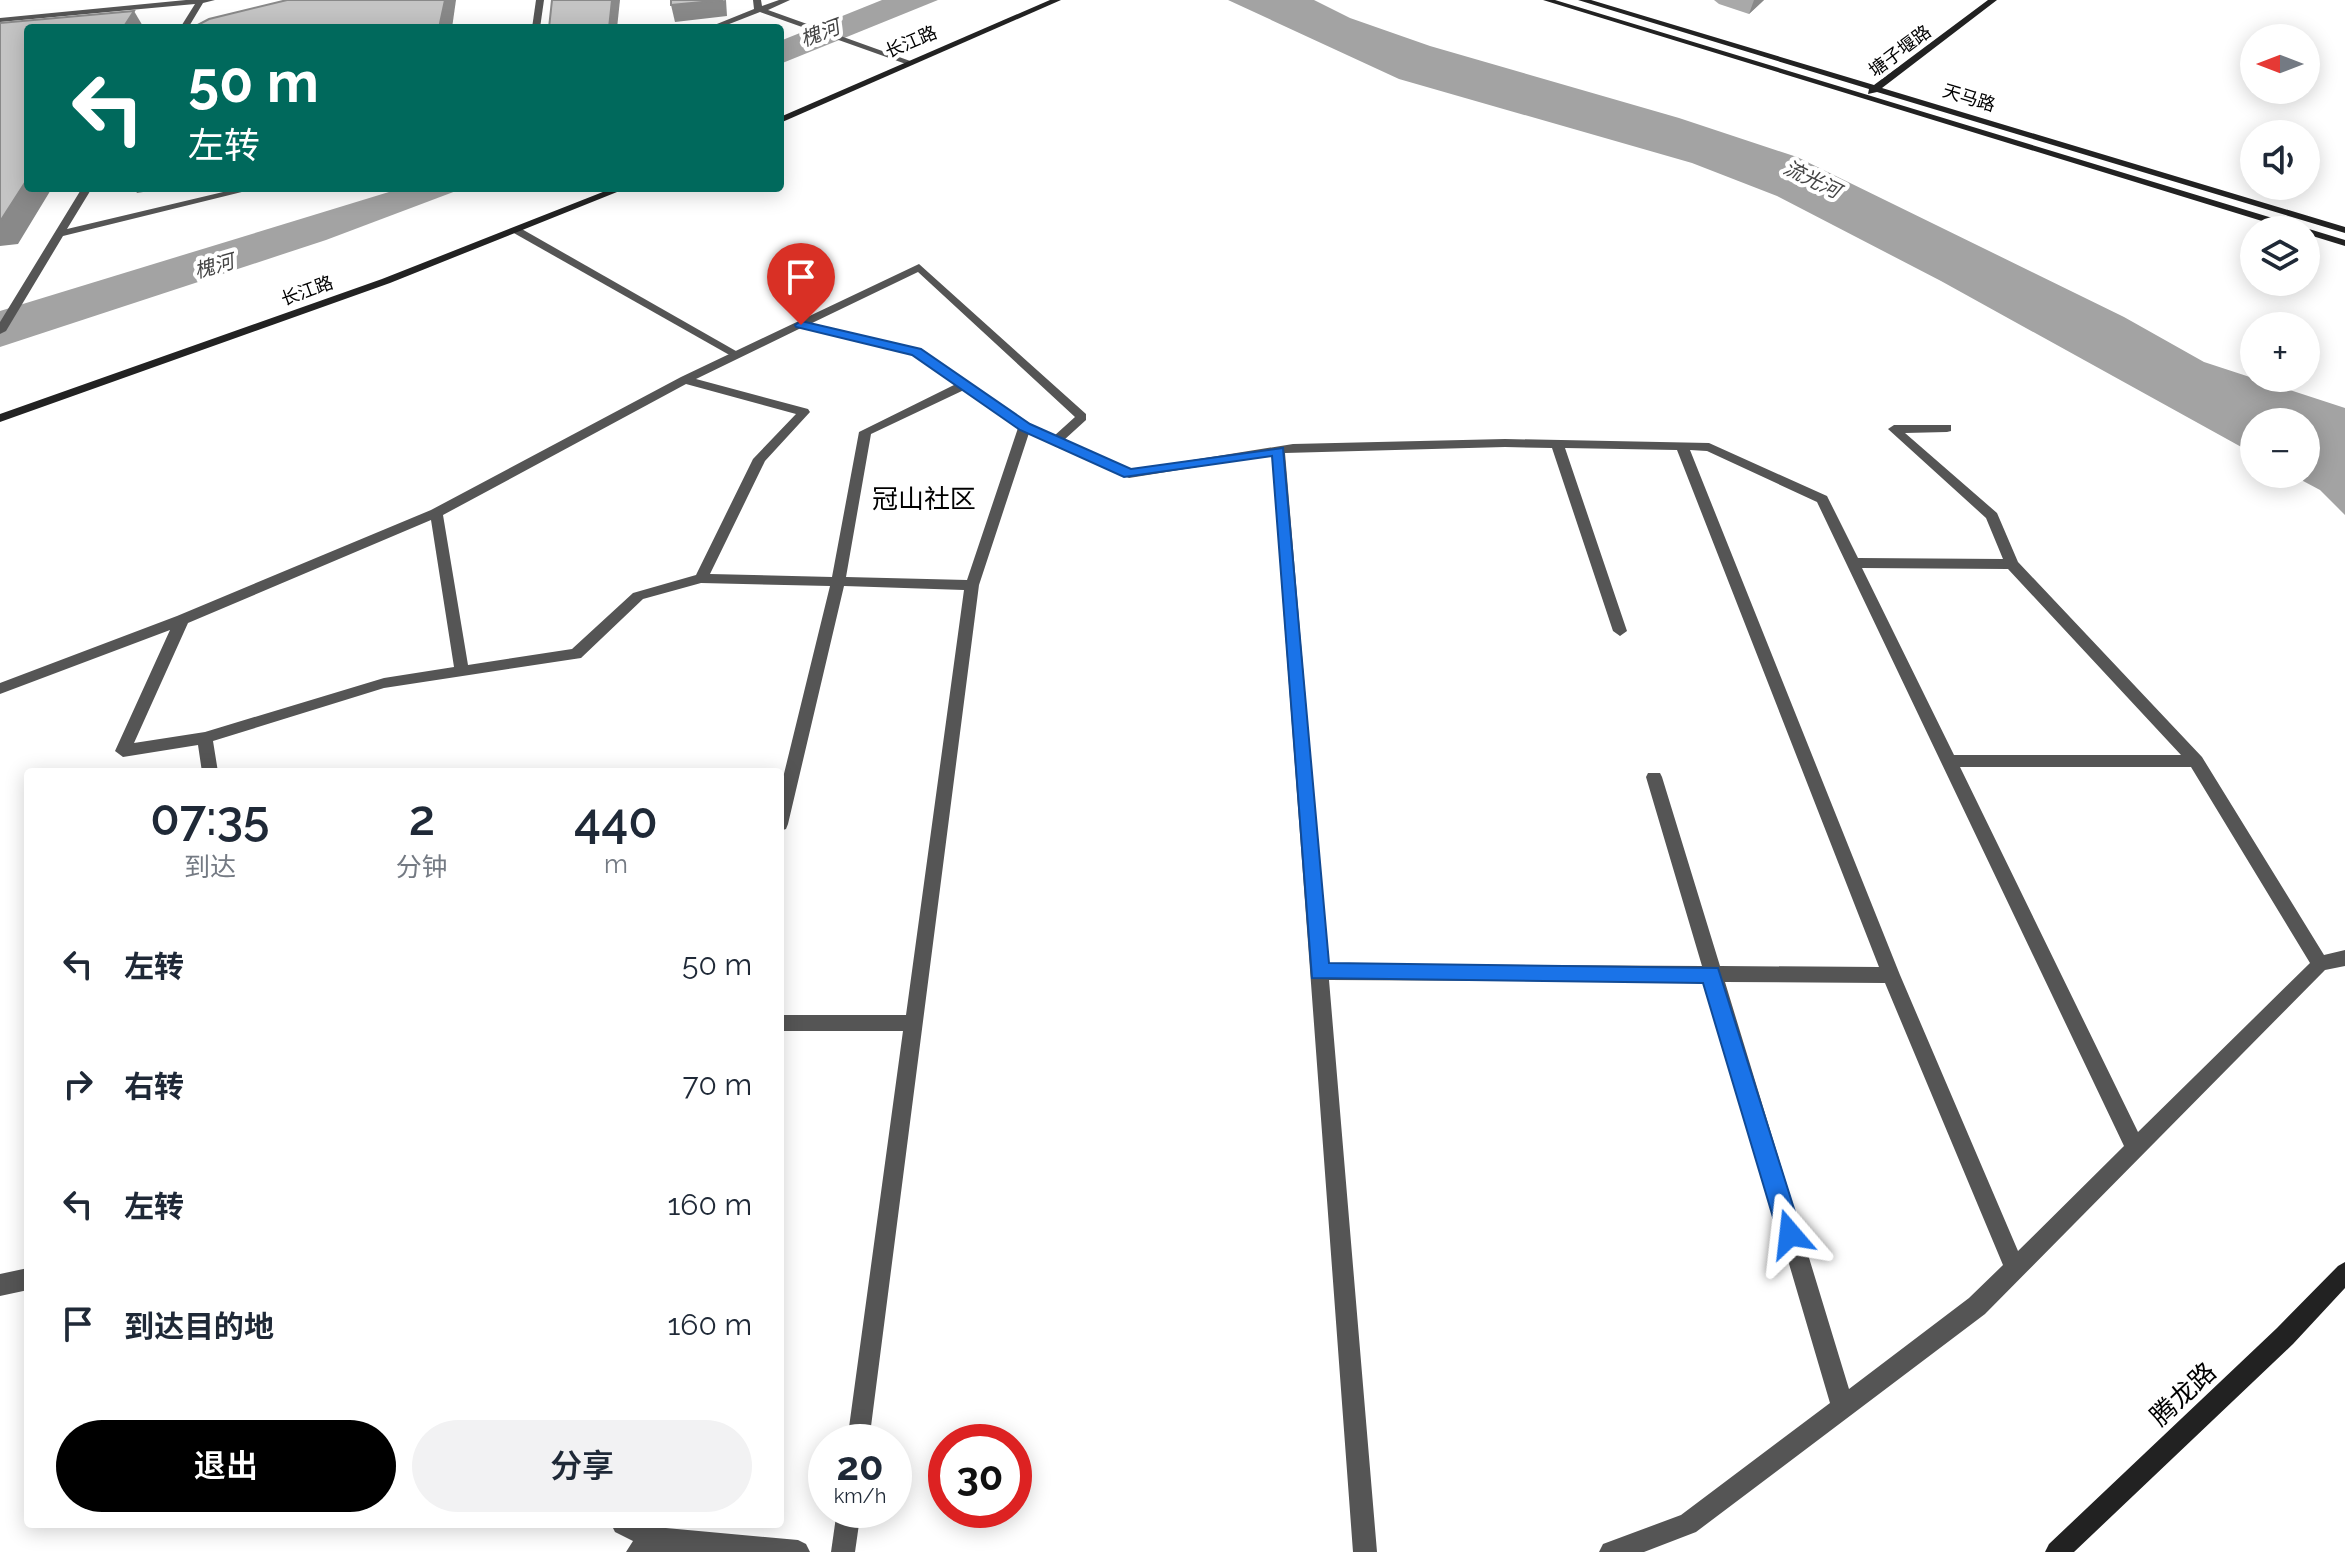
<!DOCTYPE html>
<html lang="zh">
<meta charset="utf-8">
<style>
:root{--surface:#fff;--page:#f2f2f3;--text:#1f2937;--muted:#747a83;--accent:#000}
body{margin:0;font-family:Raleway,"Noto Sans SC",sans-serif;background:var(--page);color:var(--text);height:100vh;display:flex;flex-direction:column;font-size:30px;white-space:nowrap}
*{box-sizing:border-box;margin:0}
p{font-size:26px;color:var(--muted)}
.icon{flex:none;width:44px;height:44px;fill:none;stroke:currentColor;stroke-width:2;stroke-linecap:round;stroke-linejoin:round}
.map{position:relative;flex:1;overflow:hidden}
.panel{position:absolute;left:24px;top:768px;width:760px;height:760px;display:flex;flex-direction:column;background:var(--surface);border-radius:8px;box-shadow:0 4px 20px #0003}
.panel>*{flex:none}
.hud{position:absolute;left:24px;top:24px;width:760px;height:168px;border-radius:8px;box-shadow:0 4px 20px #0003;background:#00695c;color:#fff;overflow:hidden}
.needle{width:52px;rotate:270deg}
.fabs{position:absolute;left:2240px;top:24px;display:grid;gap:16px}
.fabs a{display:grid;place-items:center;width:80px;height:80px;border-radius:50%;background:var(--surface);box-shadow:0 4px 20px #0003;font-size:40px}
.speed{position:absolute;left:808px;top:1424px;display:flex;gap:16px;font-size:40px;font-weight:700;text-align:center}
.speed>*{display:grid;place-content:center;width:104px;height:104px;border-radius:50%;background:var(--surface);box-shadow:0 4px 20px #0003;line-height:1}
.speed small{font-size:20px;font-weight:400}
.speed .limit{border:12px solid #d22;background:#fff;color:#111}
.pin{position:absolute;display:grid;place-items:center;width:68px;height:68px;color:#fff;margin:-82px -34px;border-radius:50% 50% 50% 0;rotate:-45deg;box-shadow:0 0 8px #0007}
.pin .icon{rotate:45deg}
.me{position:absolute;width:88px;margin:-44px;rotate:343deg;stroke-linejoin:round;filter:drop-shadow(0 0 6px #0008)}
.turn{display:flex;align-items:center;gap:28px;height:168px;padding:0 32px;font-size:36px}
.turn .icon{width:104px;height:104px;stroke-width:2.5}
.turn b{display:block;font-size:56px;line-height:68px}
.eta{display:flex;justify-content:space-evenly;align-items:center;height:136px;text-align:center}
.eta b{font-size:48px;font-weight:600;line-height:56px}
.cta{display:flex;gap:16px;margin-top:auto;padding:16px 32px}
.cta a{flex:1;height:92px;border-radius:48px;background:var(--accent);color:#fff;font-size:32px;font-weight:600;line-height:92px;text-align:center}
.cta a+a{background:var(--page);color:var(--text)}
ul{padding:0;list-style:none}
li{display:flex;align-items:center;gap:24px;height:120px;padding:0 32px}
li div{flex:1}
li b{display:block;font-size:30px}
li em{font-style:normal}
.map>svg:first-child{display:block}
.water{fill:#a3a3a3}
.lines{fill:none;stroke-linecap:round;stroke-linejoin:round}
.lane{fill:#555;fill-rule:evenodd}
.street{fill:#555;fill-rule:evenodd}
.secondary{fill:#222;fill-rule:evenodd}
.wall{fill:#a9a9a9}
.shaded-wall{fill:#898989}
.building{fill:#c4c4c4;stroke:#898989;stroke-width:2}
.route{fill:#1a73e8;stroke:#114b97;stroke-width:2}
.labels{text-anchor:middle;stroke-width:8;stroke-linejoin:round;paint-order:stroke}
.far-street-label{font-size:18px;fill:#000;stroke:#fff}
.far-water-label{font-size:20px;font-style:italic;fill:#444;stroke:#fff}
.quarter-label{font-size:26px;fill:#000;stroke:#fff}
.near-street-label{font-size:26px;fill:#000;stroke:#fff}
</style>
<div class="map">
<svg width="2345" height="1552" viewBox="0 0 2345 1552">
<rect width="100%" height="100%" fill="#fff"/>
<g class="water">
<path d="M882,0h56l-158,64v-23z"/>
<path d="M1228,0h86l36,18 80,28 249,72 118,39 327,160 80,45 141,46v107l-25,-25 -30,-16h16v-52h-52v32l-313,-173 -164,-85 -85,-33 -293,-84z"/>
<path d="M402,188h62l-138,52 -326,107v-36z"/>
</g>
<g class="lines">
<path class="lane" d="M512,228h8l223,127 -10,2 -221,-125z"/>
<g class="street">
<path d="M186,0h29l-12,3 -15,25h-8l15,-24 -195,18v-4z"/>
<path d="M536,0h8l-4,28h-8z"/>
<path d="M753,0h8l1,6 17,-6h11l-22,10 145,52 -7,2 -146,-52 -41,16h-12l47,-19z"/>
<path d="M82,188h10l-25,41 173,-41h18l-195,48 -57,95 -6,3v-12z"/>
<path d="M919,264l167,150v6l-22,20 66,30 163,-26 212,-5 204,4 118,53 31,62 145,1 -17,-41 -98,-89 6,-4h57v6l-4,1 -42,1 92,80 21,49 184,195 122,198 21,-5v16l-20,4 -340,344 -289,218 -52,20h-45l4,-8 78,-29 149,-112 -124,-421 -377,-2 48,572h-24l-81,-1097 -143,23 -100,-45 -50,152 -110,857h-22l56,-411h-123v-16h126l58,-425 -120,-4 -56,238 -2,5 -6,2v-41l50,-204 -129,-3 -58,16 -62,59 -197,30 -171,53 5,31h-16l-4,-27 -75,12 -8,-6 55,-121 -170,64v-11l177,-67 254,-106 250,-133zM918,272l157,145 -21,19 -25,-12 -108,-74 -111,-26zM801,328l112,27 43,29 -97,48 -27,145 -122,-3 55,-113 45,-49 -2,-3 -112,-30zM686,384l110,30 -43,45 -57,116 -63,18 -61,56 -104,16 -25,-150zM964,390l54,38 -51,152 -121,-3 25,-143zM1505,447l47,1 61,183 7,5 7,-5 -62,-183 112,2 202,517 -159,-1 -58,-189 -2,-4h-12l-2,4 56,189 -374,-2 -43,-511zM1690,450l17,1 110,51 307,644 -106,105 -118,-276zM431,520l23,147 -70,11 -179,54 -71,11 54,-120zM1862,568l146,1 173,186h-227zM1960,767h231l119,196 -172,169zM1725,982l160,1 118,282 -34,33 -120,91z"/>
<path d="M28,1268v22l-28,6v-22z"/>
<path d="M837,1510h24l-6,42h-24z"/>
<path d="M611,1524h38l6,3 143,13 8,4 4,8h-184l7,-11 -18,-9z"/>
</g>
<g class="secondary">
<path d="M1050,0h11l-281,123v-6z"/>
<path d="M1543,0h12l790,240v6l-39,-12v-4h-15z"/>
<path d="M1578,0h13l283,85 114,-85h9l-115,88 463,139v6l-468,-141 -9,2 1,-5z"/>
<path d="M613,188h14l-237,95 -390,139v-8l382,-135z"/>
<path d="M2345,1262v26l-52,56 -219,208h-29l4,-8 228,-216 61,-62z"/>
</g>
</g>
<path class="wall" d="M1714,0h50l-15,14 -30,-10z"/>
<g class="shaded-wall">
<path d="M445,0h11l-4,28h-13z"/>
<path d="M612,0h8l-3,28h-8z"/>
<path d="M726,0l1,16 -52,6 -4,-17z"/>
<path d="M1754,0h10l-15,14z"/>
<path d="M134,11l10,17h-21z"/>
<path d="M28,178v10h24l-34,56 -18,2v-26z"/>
<path d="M134,188h34l-31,5z"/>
</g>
<g class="building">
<path d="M287,0h158l-6,28h-247l17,-9z"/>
<path d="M552,0h60l-3,28h-60z"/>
<path d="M671,0h52l-52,5z"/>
<path d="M134,11l-11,17h-95v150l-27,42h-1v-197z"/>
</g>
<path class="route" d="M801,321l120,28 109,75 101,45 152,-21 46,515 389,5 84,266 -3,8 -9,3 -8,-3 -4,-8 -75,-251 -391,-5 -40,-522 -148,21 -104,-47 -108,-75 -116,-28 -1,-2z"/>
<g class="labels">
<g class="far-street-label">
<text transform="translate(911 42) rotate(-23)" y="6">长江路</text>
<text transform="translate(1900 51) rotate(-37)" y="6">塘子堰路</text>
<text transform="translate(1969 98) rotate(17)" y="6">天马路</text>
<text transform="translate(307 291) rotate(-20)" y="6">长江路</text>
</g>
<g class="far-water-label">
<text transform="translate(820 33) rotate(-21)" y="7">槐河</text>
<text transform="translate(1812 179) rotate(26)" y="7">流光河</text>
<text transform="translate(214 266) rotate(-16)" y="7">槐河</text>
</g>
<g class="quarter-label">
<text x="924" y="508">冠山社区</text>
</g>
<g class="near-street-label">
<text transform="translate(2183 1394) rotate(-43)" y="9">腾龙路</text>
</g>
</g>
</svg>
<div class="fabs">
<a><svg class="needle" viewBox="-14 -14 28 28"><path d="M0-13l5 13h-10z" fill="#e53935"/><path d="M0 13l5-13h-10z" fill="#747a83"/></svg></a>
<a><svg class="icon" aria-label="sound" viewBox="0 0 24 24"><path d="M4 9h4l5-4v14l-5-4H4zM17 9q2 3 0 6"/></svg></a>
<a><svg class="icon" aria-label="layers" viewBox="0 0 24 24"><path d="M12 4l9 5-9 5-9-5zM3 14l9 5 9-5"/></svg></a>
<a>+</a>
<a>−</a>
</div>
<div class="speed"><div>20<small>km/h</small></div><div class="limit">30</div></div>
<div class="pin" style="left:801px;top:325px;background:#d93025"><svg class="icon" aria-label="arrive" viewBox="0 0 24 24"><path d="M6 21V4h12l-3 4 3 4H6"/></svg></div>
<svg class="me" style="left:1790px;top:1234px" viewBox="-20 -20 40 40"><path d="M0-17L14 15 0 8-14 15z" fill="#1a73e8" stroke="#fff" stroke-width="4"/></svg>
<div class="hud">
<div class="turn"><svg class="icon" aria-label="left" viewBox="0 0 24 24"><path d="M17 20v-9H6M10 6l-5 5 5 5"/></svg><div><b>50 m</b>左转</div></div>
</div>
<section class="panel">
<div class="eta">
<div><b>07:35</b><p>到达</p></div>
<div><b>2</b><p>分钟</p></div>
<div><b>440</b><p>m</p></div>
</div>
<ul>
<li><svg class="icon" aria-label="left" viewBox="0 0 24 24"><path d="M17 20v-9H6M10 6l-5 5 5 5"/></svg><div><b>左转</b></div><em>50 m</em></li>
<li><svg class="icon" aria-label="right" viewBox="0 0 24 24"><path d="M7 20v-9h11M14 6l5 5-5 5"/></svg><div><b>右转</b></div><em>70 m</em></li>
<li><svg class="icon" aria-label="left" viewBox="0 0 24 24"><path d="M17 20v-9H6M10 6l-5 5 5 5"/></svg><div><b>左转</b></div><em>160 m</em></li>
<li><svg class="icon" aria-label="arrive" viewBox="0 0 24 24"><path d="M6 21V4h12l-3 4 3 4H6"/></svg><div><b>到达目的地</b></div><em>160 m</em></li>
</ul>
<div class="cta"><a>退出</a><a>分享</a></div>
</section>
</div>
